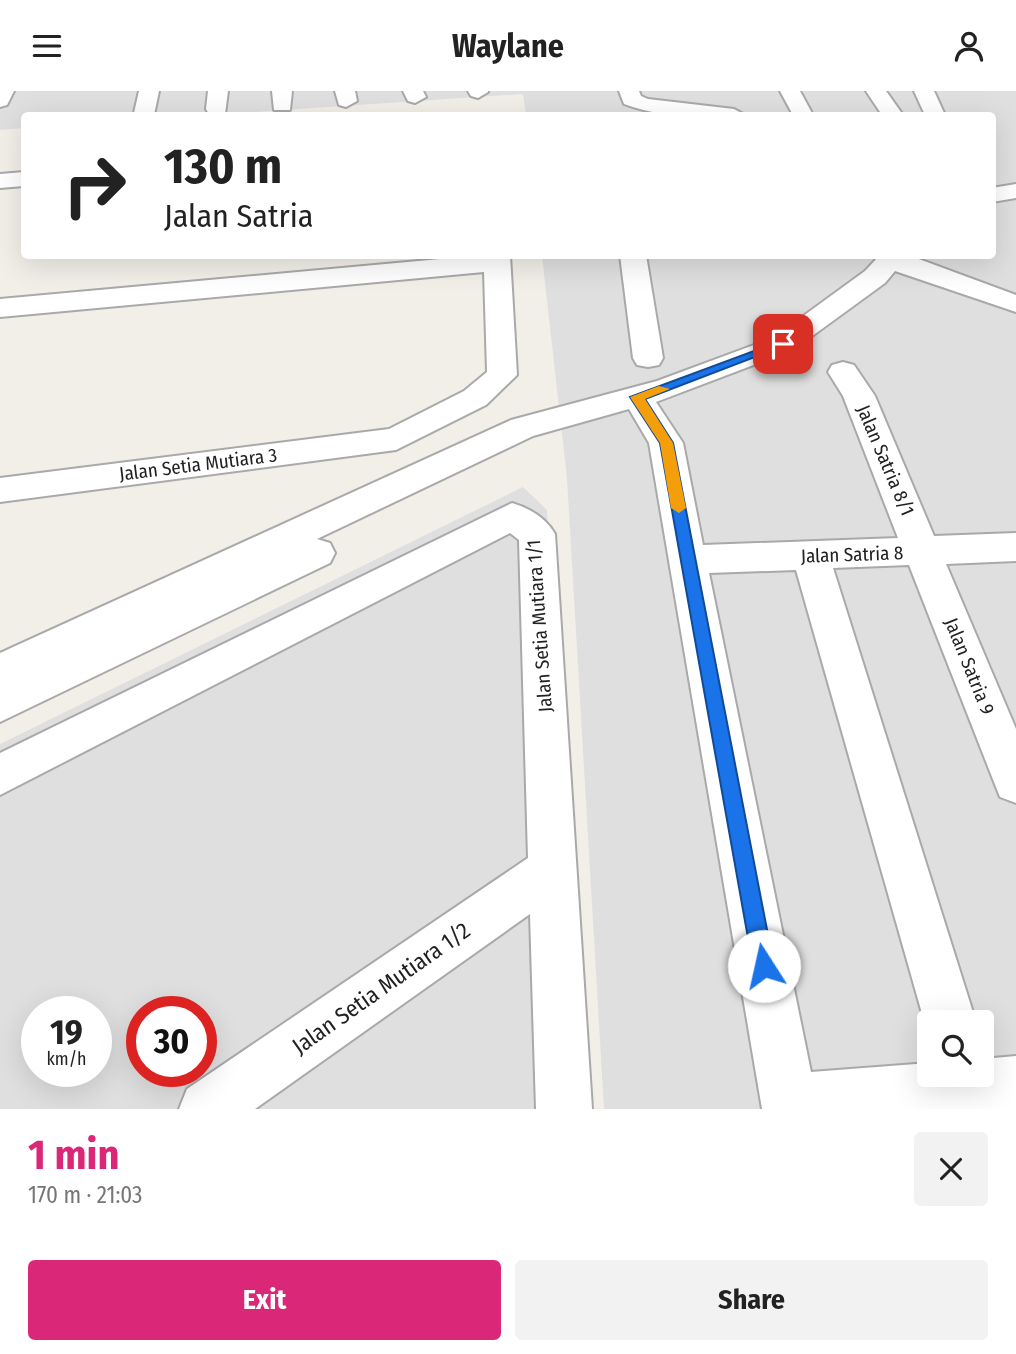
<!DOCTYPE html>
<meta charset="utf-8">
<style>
:root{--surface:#fff;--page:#f2f2f2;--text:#222;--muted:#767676;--accent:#db2777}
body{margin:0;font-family:"Fira Sans Condensed",sans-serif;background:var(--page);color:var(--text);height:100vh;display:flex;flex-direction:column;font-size:26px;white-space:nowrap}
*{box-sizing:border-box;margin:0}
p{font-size:23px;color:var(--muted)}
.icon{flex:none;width:38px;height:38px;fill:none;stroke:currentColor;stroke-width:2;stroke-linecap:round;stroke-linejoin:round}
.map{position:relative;height:1018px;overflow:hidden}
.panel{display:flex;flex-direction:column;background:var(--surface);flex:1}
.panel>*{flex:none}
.hud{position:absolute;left:21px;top:21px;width:975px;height:147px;border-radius:7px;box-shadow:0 7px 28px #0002;background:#fff;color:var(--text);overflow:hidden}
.buttons{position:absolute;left:917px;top:919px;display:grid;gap:14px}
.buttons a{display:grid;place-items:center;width:77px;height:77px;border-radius:7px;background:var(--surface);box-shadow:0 7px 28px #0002;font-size:35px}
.speed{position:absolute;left:21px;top:905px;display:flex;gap:14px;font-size:35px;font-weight:700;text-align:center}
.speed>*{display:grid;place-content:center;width:91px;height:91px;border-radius:50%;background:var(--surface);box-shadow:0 7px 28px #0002;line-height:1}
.speed small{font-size:18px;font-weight:400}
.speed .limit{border:10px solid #d22;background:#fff;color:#111}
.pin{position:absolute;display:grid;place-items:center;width:60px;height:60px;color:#fff;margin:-30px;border-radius:14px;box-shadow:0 4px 10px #0006}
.me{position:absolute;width:77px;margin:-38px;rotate:350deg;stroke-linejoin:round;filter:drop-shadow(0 0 5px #0008)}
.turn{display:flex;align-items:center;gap:24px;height:147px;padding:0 28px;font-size:32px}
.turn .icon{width:91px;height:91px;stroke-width:2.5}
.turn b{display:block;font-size:49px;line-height:60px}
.round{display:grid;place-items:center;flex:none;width:74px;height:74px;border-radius:7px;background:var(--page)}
.head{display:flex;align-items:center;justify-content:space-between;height:119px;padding:0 28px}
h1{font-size:42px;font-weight:700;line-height:52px;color:var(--accent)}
.action{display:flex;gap:14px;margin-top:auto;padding:14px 28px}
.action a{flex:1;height:80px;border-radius:7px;background:var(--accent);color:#fff;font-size:28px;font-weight:700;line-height:80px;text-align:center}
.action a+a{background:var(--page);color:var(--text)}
header{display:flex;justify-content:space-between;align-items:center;height:91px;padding:0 28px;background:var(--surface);font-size:32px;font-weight:700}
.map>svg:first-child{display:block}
.residential{fill:#e0dfdf;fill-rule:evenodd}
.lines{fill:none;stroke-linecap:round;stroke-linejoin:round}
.minor-casing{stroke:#a9a9a9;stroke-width:4}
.minor{fill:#fff;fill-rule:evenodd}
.route{fill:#1a73e8;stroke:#114b97;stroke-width:2}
.slow{fill:#f59e0b}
.labels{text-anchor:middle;stroke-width:6;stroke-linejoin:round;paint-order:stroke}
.street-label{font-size:19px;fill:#222;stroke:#fff}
.near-street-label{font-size:23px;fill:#222;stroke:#fff}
</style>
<header><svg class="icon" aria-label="menu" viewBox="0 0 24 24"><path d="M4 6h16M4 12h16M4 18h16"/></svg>Waylane<svg class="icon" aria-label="person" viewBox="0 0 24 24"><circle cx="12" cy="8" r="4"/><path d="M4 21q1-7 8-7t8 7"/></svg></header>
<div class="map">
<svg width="1016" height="1018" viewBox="0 0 1016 1018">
<rect width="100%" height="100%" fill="#f2efe9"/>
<g class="residential">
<path d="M0,0h1016v1018h-412l-37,-631 -25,-222 450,-1v-140h-466l-3,-21 -316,21h-183v13l-24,2zM929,931h53v53h-53z"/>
<path d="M523,396l24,23 28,599h-575v-365zM37,920h59v60h-59zM142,920h59v60h-59z"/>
</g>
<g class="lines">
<g class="minor-casing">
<g id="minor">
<path d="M0,0h14l-7,14 -7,2z"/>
<path d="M139,0h20l-5,24 -20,-2z"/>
<path d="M208,0h20l-3,23h-16l-3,-5z"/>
<path d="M272,0h20l-2,19h-16z"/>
<path d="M335,0h20l2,10 -11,6 -7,-2z"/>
<path d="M403,0h20l3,6 -11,6 -7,-2z"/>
<path d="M468,0h20v1l-10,6 -7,-2z"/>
<path d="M619,0h20l2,5 7,3 86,10 11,6c-39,4 -84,3 -121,-11z"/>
<path d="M780,0h20l13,24h-20z"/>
<path d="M866,0h20l17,24h-21z"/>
<path d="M914,0h20l11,24h-20z"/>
<path d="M24,81v14l-24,2v-14z"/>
<path d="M1016,93v14l-24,4v-14z"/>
<path d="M484,164h26l7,120 -31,30 -90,45 -396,52v-24l389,-49 75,-38 23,-19 -3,-100 -484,45v-18z"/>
<path d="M620,164h26l17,103 -4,7 -11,2 -11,-2 -4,-7z"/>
<path d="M880,164h28l108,40v17l-121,-41 -10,12 -92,67 -137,52 27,41 20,102 195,-7 -55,-142 -15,-24 4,-7 11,-3 11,3 21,31 59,140 82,-3v28l-70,3 70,165v74l-16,-6 -6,-15 -85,-217 -76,3 143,454h-47v16l-133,-468 -87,3 102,499 118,-9v12h53v-16l34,-3v53h-254l-113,-666 -20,-34 -96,27 -216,103 13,4 5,10 -5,10 -330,159v-69l511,-233 146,-39 116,-43 92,-67z"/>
<path d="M512,412c17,5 34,15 43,31l37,575h-56l-6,-195 -275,195h-76l8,-20 341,-231 -9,-318 -9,-7 -510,262v-42z"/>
</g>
</g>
<use href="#minor" class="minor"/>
</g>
<path class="route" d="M778,251l11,2 -144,55 28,44 101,523 -3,8 -7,3 -8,-3 -3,-8 -93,-523 -30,-46z"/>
<path class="slow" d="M659,295l11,3 -25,10 28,44 13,65 -7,5 -8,-5 -11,-65 -30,-46z"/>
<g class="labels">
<g class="street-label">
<text transform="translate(886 369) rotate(67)" y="7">Jalan Satria 8/1</text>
<text transform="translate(198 373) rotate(-7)" y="7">Jalan Setia Mutiara 3</text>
<text transform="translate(852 463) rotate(-2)" y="7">Jalan Satria 8</text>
<text transform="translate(539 535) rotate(-94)" y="7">Jalan Setia Mutiara 1/1</text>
<text transform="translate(970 575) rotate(68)" y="7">Jalan Satria 9</text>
</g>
<g class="near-street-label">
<text transform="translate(381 897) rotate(-35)" y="8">Jalan Setia Mutiara 1/2</text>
</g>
</g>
</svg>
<div class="buttons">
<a><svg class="icon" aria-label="search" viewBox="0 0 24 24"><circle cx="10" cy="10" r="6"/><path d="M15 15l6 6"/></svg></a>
</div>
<div class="speed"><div>19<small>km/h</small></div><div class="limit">30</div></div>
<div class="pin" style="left:783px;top:253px;background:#d93025"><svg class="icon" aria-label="arrive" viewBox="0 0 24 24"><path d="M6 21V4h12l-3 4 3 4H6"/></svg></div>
<svg class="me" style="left:764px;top:875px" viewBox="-20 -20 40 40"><circle r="19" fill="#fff"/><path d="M0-13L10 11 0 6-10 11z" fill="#1a73e8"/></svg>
<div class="hud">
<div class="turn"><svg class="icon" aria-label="right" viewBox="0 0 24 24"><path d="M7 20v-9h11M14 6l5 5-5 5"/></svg><div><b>130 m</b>Jalan Satria</div></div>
</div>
</div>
<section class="panel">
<div class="head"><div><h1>1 min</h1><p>170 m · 21:03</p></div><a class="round"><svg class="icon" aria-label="close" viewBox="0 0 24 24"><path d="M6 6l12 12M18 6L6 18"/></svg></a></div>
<div class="action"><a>Exit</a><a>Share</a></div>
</section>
